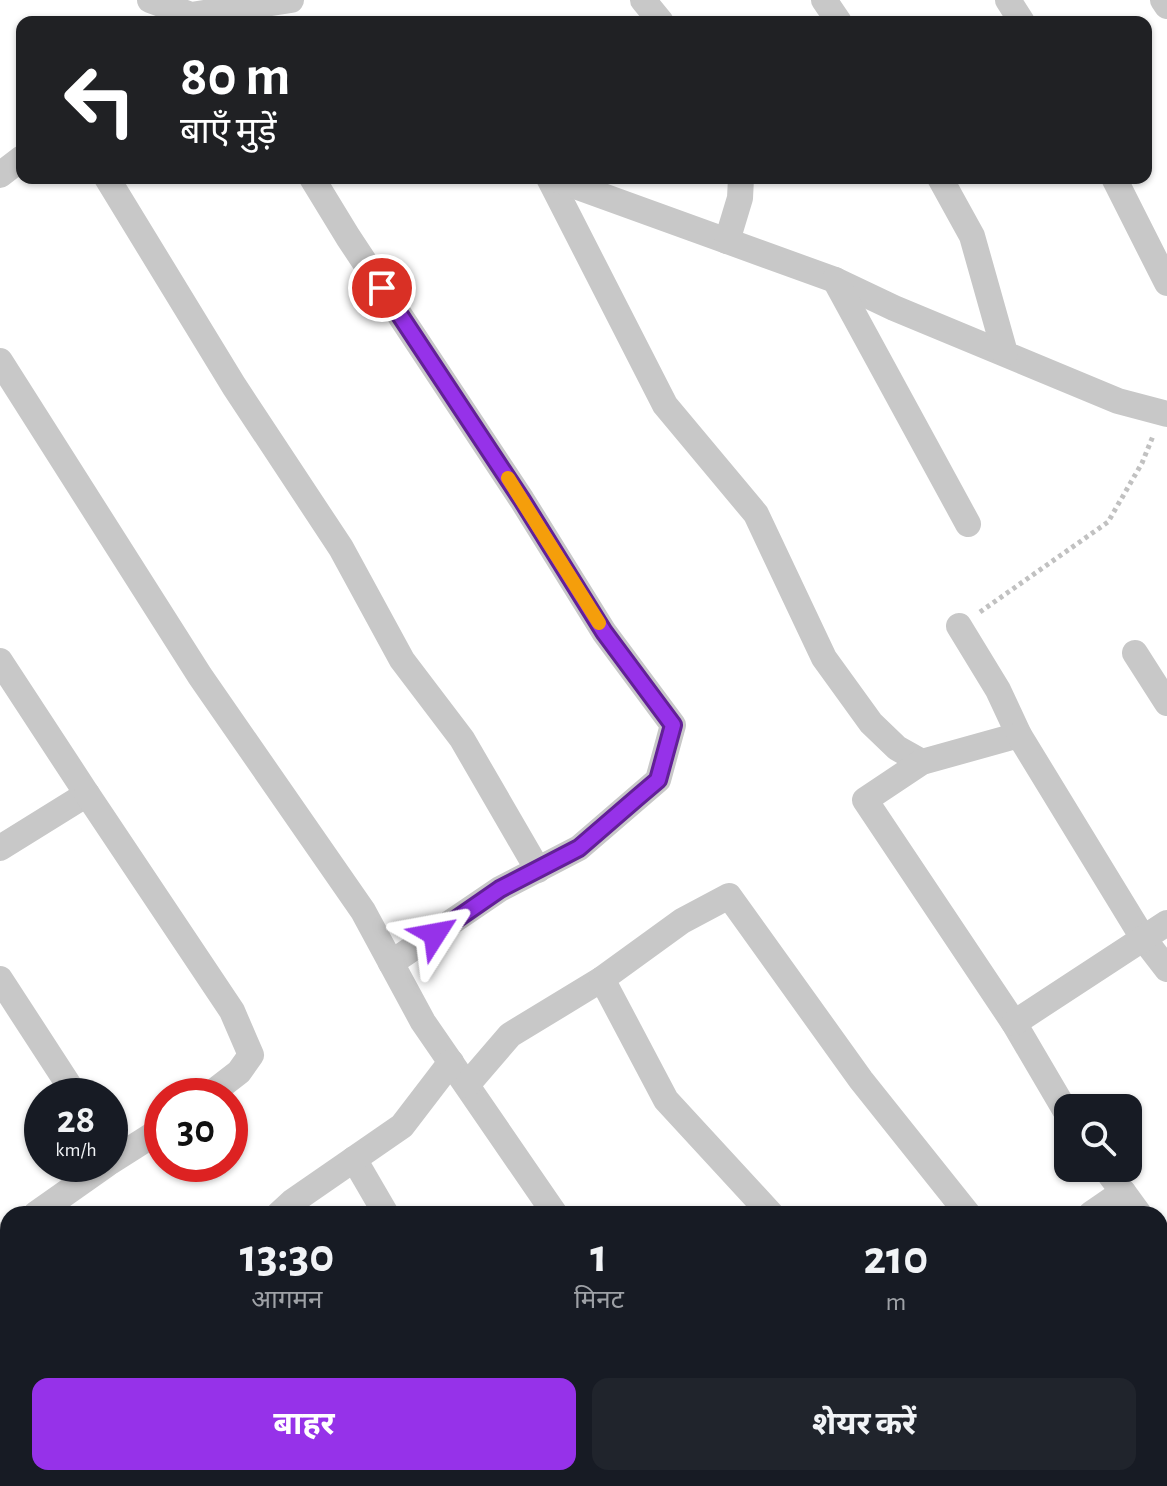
<!DOCTYPE html>
<html lang="hi">
<meta charset="utf-8">
<style>
:root{--surface:#171b24;--page:#20242c;--text:#f1f3f6;--muted:#9ea1a6;--accent:#9632e9}
body{margin:0;font-family:"Alegreya Sans","Noto Sans Devanagari",sans-serif;background:var(--page);color:var(--text);height:100vh;display:flex;flex-direction:column;font-size:30px;white-space:nowrap}
*{box-sizing:border-box;margin:0}
p{font-size:26px;color:var(--muted)}
.icon{flex:none;width:44px;height:44px;fill:none;stroke:currentColor;stroke-width:2;stroke-linecap:round;stroke-linejoin:round}
.map{position:relative;flex:1;overflow:hidden}
.panel{position:absolute;left:0px;top:1206px;width:1168px;height:280px;display:flex;flex-direction:column;background:var(--surface);border-radius:24px 24px 0 0;box-shadow:0 2px 6px #0004}
.panel>*{flex:none}
.banner{position:absolute;left:16px;top:16px;width:1136px;height:168px;border-radius:16px;box-shadow:0 2px 6px #0004;background:#202124;color:#fff;overflow:hidden}
.tools{position:absolute;left:1054px;top:1094px;display:grid;gap:16px}
.tools a{display:grid;place-items:center;width:88px;height:88px;border-radius:16px;background:var(--surface);box-shadow:0 2px 6px #0004;font-size:40px}
.speed{position:absolute;left:24px;top:1078px;display:flex;gap:16px;font-size:40px;font-weight:700;text-align:center}
.speed>*{display:grid;place-content:center;width:104px;height:104px;border-radius:50%;background:var(--surface);box-shadow:0 2px 6px #0004;line-height:1}
.speed small{font-size:20px;font-weight:400}
.speed .limit{border:12px solid #d22;background:#fff;color:#111}
.pin{position:absolute;display:grid;place-items:center;width:68px;height:68px;color:#fff;margin:-34px;border:4px solid #fff;border-radius:50%;box-shadow:0 2px 8px #0007}
.me{position:absolute;width:88px;margin:-44px;rotate:56deg;stroke-linejoin:round;filter:drop-shadow(0 0 6px #0008)}
.turn{display:flex;align-items:center;gap:28px;height:168px;padding:0 32px;font-size:36px}
.turn .icon{width:104px;height:104px;stroke-width:2.5}
.turn b{display:block;font-size:56px;line-height:68px}
.eta{display:flex;justify-content:space-evenly;align-items:center;height:136px;text-align:center}
.eta b{font-size:48px;font-weight:700;line-height:56px}
.action{display:flex;gap:16px;margin-top:auto;padding:16px 32px}
.action a{flex:1;height:92px;border-radius:16px;background:var(--accent);color:#fff;font-size:32px;font-weight:700;line-height:92px;text-align:center}
.action a+a{background:var(--page);color:var(--text)}
.map>svg:first-child{display:block}
.lines{fill:none;stroke-linecap:round;stroke-linejoin:round}
.path{stroke:#c1c1c1;stroke-width:5;stroke-dasharray:4 4;stroke-linecap:butt}
.minor{stroke:#c8c8c8;stroke-width:26}
.route-casing{stroke:#622097;stroke-width:20}
.route{stroke:#9632e9;stroke-width:14}
.slow{stroke:#f59e0b;stroke-width:14}
</style>
<div class="map">
<svg width="1167" height="1486" viewBox="0 0 1167 1486">
<rect width="100%" height="100%" fill="#fff"/>
<g class="lines">
<path class="path" d="M980,612l128,-90 34,-59 11,-27"/>
<g class="minor">
<path d="M150,0l41,15 100,-15"/>
<path d="M643,0l18,22"/>
<path d="M824,0l15,22"/>
<path d="M1008,0l14,22"/>
<path d="M1163,0l4,6"/>
<path d="M0,175l22,-17"/>
<path d="M107,178l127,208 107,162 61,112 60,79 76,131"/>
<path d="M312,178l36,59 174,263 82,132 69,93 -15,55 -79,68 -79,41 -109,74"/>
<path d="M549,178l116,227 91,109 68,144 47,65 26,25 25,14"/>
<path d="M553,178l282,102 59,28 224,93 49,13"/>
<path d="M940,178l32,58 33,117"/>
<path d="M1114,178l53,105"/>
<path d="M727,241l13,-43 1,-20"/>
<path d="M835,280l133,244"/>
<path d="M0,361l200,315 163,235 60,111 132,192"/>
<path d="M959,626l39,64 21,45 -97,27 -57,38 149,223 54,92"/>
<path d="M1135,653l32,50"/>
<path d="M0,661l87,133 -87,54"/>
<path d="M1019,735l124,203 24,31"/>
<path d="M87,794l145,217 19,44 -12,17 -31,24"/>
<path d="M0,979l76,117"/>
<path d="M1014,1023l153,-100"/>
<path d="M467,1085l43,-50 92,-56"/>
<path d="M354,1159l32,55"/>
<path d="M110,1162l52,-33"/>
<path d="M1123,1192l16,22"/>
<path d="M36,1214l71,-50"/>
<path d="M279,1214l13,-12 110,-76 49,-64"/>
<path d="M771,1214l-105,-114 -64,-121 80,-58 47,-25 132,184 107,134"/>
<path d="M1091,1214l32,-22 -18,-24"/>
<path d="M0,1239l8,-6"/>
<path d="M1160,1241l7,10"/>
<path d="M0,1406l8,11"/>
<path d="M52,1478l6,8"/>
<path d="M206,1478l6,8"/>
<path d="M382,1478l5,8"/>
<path d="M573,1478l6,8"/>
<path d="M759,1478l6,8"/>
<path d="M957,1478l5,8"/>
<path d="M1143,1478l6,8"/>
<path d="M704,1486l12,-8"/>
</g>
</g>
<g class="lines">
<g class="route-casing">
<path id="route" d="M382,288l140,212 82,132 69,93 -15,55 -20,17 -59,51 -79,41 -65,45"/>
</g>
<use href="#route" class="route"/>
<path class="slow" d="M508,478l91,145"/>
</g>
</svg>
<div class="tools">
<a><svg class="icon" aria-label="search" viewBox="0 0 24 24"><circle cx="10" cy="10" r="6"/><path d="M15 15l6 6"/></svg></a>
</div>
<div class="speed"><div>28<small>km/h</small></div><div class="limit">30</div></div>
<div class="pin" style="left:382px;top:288px;background:#d93025"><svg class="icon" aria-label="arrive" viewBox="0 0 24 24"><path d="M6 21V4h12l-3 4 3 4H6"/></svg></div>
<svg class="me" style="left:435px;top:934px" viewBox="-20 -20 40 40"><path d="M0-17L14 15 0 8-14 15z" fill="#9632e9" stroke="#fff" stroke-width="4"/></svg>
<div class="banner">
<div class="turn"><svg class="icon" aria-label="left" viewBox="0 0 24 24"><path d="M17 20v-9H6M10 6l-5 5 5 5"/></svg><div><b>80 m</b>बाएँ मुड़ें</div></div>
</div>
<section class="panel">
<div class="eta">
<div><b>13:30</b><p>आगमन</p></div>
<div><b>1</b><p>मिनट</p></div>
<div><b>210</b><p>m</p></div>
</div>
<div class="action"><a>बाहर</a><a>शेयर करें</a></div>
</section>
</div>
